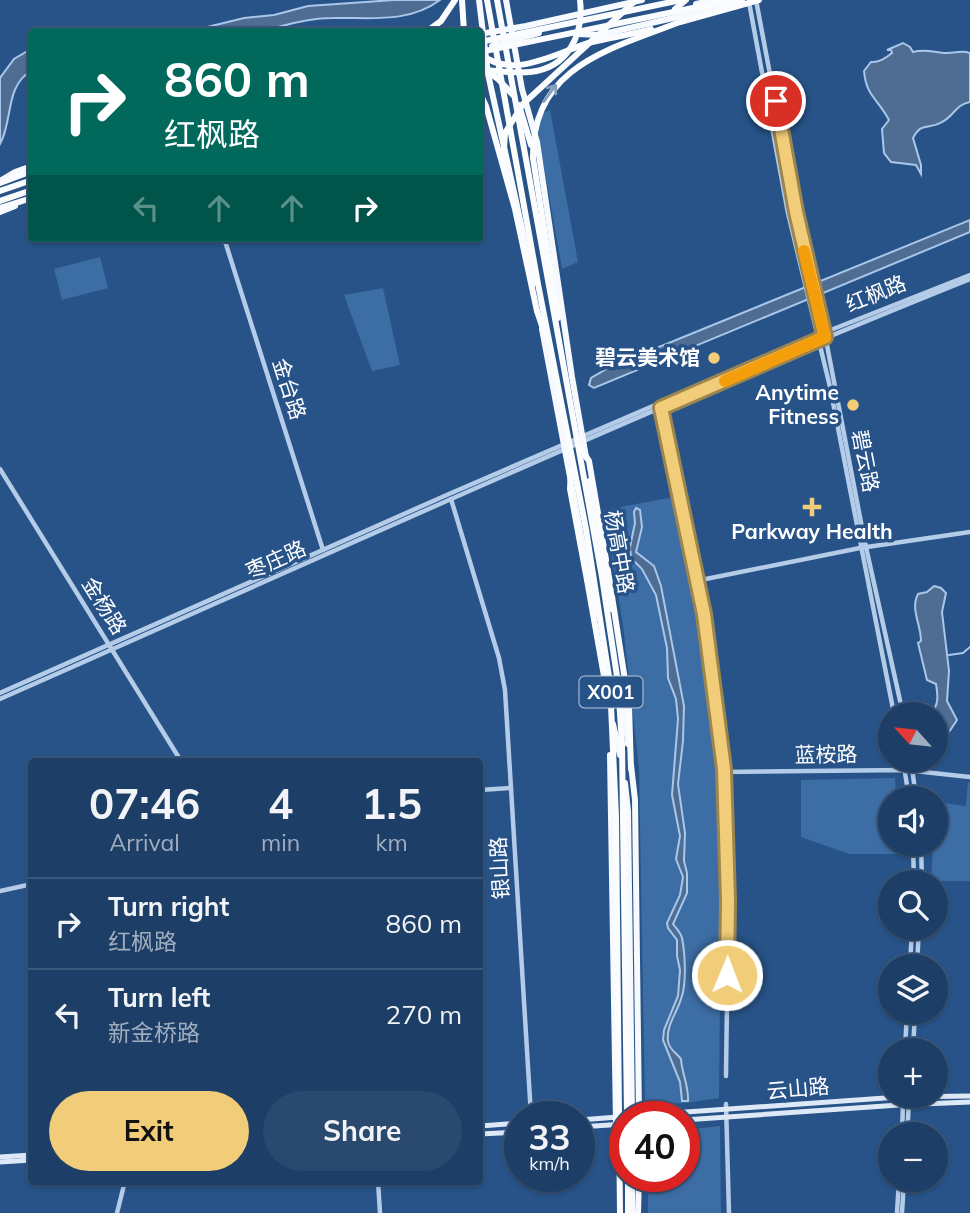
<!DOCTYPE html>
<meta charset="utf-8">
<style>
:root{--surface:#1d3e66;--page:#2a496f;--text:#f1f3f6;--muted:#a0aebf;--line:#3b577a;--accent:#f1cc79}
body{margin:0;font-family:Mulish,"Noto Sans SC",sans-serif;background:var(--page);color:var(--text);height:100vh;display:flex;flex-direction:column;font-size:26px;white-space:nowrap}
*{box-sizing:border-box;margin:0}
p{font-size:23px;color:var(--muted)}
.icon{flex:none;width:38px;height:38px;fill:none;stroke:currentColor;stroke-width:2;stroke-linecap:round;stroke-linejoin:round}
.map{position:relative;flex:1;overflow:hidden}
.panel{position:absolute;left:28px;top:758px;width:455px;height:427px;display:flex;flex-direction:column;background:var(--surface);border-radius:7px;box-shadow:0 2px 5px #0004,0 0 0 2px var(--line)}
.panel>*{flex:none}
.hud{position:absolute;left:28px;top:28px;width:455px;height:214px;border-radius:7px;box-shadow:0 2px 5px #0004,0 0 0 2px var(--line);background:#00695c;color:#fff;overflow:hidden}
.needle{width:46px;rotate:297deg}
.controls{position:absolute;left:878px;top:702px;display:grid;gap:14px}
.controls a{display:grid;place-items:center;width:70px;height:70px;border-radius:50%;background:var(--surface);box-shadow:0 2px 5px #0004,0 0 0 2px var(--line);font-size:35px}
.speed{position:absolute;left:504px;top:1101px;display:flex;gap:14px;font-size:35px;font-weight:700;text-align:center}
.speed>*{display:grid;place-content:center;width:91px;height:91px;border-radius:50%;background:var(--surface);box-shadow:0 2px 5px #0004,0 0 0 2px var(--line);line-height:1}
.speed small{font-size:18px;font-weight:400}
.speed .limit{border:10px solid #d22;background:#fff;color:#111}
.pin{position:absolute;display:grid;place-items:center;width:60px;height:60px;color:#fff;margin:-30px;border:4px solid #fff;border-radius:50%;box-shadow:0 2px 7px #0007}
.me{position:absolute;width:77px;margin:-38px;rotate:1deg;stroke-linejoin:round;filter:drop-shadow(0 0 5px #0008)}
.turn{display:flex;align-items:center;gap:24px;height:147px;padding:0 21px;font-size:32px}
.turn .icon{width:91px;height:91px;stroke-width:2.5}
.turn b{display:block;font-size:49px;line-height:60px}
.lanes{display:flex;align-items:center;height:66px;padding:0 21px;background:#0003;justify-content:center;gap:35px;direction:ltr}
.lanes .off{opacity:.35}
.eta{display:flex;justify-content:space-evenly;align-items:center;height:119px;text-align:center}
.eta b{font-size:42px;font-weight:700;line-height:49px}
.primary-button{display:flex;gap:14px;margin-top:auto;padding:14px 21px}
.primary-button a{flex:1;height:80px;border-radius:42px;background:var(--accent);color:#111;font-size:28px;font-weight:700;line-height:80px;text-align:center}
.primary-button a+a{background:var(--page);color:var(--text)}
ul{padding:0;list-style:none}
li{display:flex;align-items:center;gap:21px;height:91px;padding:0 21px;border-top:2px solid var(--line)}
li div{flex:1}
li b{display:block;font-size:26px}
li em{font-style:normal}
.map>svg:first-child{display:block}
.green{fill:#3c6da4}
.water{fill:#4f6d92;stroke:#a8c7e9;stroke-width:2}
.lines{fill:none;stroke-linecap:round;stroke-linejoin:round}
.stream{stroke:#a8c7e9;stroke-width:2}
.tertiary{stroke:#b4cce8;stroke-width:4.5}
.secondary{stroke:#dee9f7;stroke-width:5}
.primary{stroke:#f6f9fe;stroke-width:6}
.trunk{stroke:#fafcfe;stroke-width:6}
.trunk-bridge{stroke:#fafcfe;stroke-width:6}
.oneway{stroke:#869fbd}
.route-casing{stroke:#9d854f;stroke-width:18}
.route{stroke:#f1cc79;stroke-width:12}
.slow{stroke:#f59e0b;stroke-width:12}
.poi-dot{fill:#f1cc79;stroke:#275388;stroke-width:2.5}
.labels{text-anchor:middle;stroke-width:7;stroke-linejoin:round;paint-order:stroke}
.shield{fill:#275388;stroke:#becbdb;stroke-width:2}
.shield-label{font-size:19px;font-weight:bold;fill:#fff}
.street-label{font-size:21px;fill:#fff;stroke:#275388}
.poi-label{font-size:21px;font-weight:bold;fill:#fff;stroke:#275388;text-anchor:end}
</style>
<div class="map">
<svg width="970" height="1213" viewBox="0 0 970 1213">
<rect width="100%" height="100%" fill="#275388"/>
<g class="green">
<path d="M550,110l28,152 -16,7 -27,-153z"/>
<path d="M100,257l8,31 -46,12 -8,-31z"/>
<path d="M383,288l17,77 -28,6 -28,-76z"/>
<path d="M674,497c17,86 37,173 42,261 6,113 4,227 3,340l-33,5 -41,2 -6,-336 -16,-144 -19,-115z"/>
<path d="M895,778l1,20h-5v46h8v10h-50l-48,-17v-57z"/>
<path d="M968,782l2,1v98h-39l2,-37h3v-42l30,4z"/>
<path d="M720,1126l1,87h-73v-37h36v-46z"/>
</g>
<g class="water">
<path d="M394,0h46c-32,24 -71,17 -108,18 -19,0 -36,4 -54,9l-6,4h-81l53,-13 30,-3 34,-9z"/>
<path d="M903,43l7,4 3,5c13,-4 22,1 34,1 9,0 15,-3 23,0v49c-15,3 -16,14 -28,20 -13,8 -20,-1 -29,16l8,27v9l-5,-9 -25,-3 -7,-9 -2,-24 7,-9c-11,-21 -23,-24 -25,-49l7,-9c8,1 15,-4 21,-9l-1,-3h-4z"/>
<path d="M31,49v22c-26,15 -18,50 -31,73v-66l14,-19z"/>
<path d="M970,220v12l-376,156 -5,-3 2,-7 19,-11z"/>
<path d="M636,508l4,2 2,17 -6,25 18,14 7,20 23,120 -1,35 -5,43 7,49 -1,28 3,12v20l-14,31c3,4 8,9 9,14 3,15 5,46 -1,61 -4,14 -15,26 -13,42 1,9 9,12 13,18 1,15 8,27 7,42h-6l-2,-19 -17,-42 1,-10 14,-34 2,-26 -3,-14v-16l-9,-12 -1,-5 13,-28 3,-18 -7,-18 4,-23 -8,-41 6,-76 -2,-20 -8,-21 -1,-30 -11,-53 -14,-26 -11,-11 -1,-11 5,-24 -1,-11z"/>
<path d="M934,586l7,2 5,5 -4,19 7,59 -2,30 10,19 -16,24 -5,1v-31h-5c8,-10 7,-18 5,-30l-9,-4 -9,-37 3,-2c0,-17 -11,-32 -3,-47l9,-2z"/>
</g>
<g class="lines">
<path class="stream" d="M949,655l14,-2 7,-6"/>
<g class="tertiary">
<path d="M756,0l40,212 30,128 38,198 39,176"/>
<path d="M749,2l39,211 42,174 64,327"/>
<path d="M224,238l99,312"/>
<path d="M661,408c20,122 55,242 63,366 7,100 3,202 2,302"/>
<path d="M0,469l181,292"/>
<path d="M451,499l48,159 6,32 26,426"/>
<path d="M696,581l164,-33 110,-16"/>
<path d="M0,693l449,-199 364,-157 157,-62"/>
<path d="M0,699c322,-142 643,-289 970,-420"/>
<path d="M903,760l6,38"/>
<path d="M911,760l5,38"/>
<path d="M724,772l181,-2 65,7"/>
<path d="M480,790l31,-2"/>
<path d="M913,844l1,38"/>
<path d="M921,844l1,38"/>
<path d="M0,891l32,-7"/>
<path d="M910,966l2,-38"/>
<path d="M917,966l2,-38"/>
<path d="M905,1050l2,-38"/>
<path d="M913,1050l2,-38"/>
<path d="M726,1104l3,109"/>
<path d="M902,1134l1,-31"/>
<path d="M907,1134l2,-31"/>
<path d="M378,1181l2,32"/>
<path d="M117,1213l8,-32"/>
<path d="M897,1213l2,-33"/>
<path d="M902,1213l2,-33"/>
</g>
<g class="secondary">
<path d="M629,1116l270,-19 71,-1"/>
<path d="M579,1120l39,-3"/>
<path d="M684,1120l215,-15 71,-3"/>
<path d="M480,1126l40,-3"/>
<path d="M579,1127l46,-3"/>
<path d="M480,1134l40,-2"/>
<path d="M0,1157l32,-2"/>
<path d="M0,1162l32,-2"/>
</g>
<g class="primary">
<path d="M479,0l9,74 46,209"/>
<path d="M506,0l16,89 15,53 35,235 14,80"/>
<path d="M696,4l18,-4"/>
<path d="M675,9l11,-9"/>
<path d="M480,34l46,-8 116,-26"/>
<path d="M578,34l21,1 135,-31"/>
<path d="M492,46l47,-13"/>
<path d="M0,181l15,-9 17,-6"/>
<path d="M0,212l15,-6"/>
<path d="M542,329l54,285"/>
<path d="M589,481l22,128"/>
<path d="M622,682l6,62"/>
<path d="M613,724l7,31"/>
<path d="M610,755l6,369"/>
<path d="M631,765l4,35 4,316"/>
<path d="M625,783l3,28 4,305"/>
<path d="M632,1213v-37"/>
<path d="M638,1213l1,-37"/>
</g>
<g class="trunk">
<path d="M462,0l2,32"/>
<path d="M727,2l15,-2"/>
<path d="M680,22l54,-15"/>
<path d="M426,32l15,-11 14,-21"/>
<path d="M480,93l6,13 29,103 22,102"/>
<path d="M533,158l25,160"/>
<path d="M0,183l32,-12"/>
<path d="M0,201l32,-11"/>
<path d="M0,208l32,-10"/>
<path d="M609,577l20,129 2,63"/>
<path d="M587,580l20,113"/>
<path d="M628,1213v-37"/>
</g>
<g class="trunk-bridge">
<path d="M487,0l51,284 48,245 24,154 6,134 4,396"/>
<path d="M497,0l105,577 16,106 4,61 5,372"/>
<path d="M734,7l25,-7"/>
<path d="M480,42l201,-42"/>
<path d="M480,52l251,-52"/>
<path d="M480,54c35,27 76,-2 112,-12 20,-5 39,-7 59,-13"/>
<path d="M480,70c16,0 33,4 50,2 38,-4 54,-37 50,-72"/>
<path d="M486,70l12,9 16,17"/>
<path d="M519,105l12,40"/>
<path d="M533,158c-2,-91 77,-109 147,-136"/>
<path d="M503,163l2,-30 18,-29 113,-104"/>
<path d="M0,191l32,-11"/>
<path d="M537,311l7,21"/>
<path d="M581,449l8,12 20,116"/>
<path d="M571,469l-1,20 17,91"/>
</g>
</g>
<defs><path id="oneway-shaft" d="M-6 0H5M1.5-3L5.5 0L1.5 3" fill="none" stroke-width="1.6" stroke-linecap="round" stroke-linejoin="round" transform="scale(1.75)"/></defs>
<use class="oneway" href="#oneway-shaft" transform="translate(550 93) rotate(-54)"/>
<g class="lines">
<g class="route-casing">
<path id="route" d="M727,975l1,-75 -4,-131 -20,-155 -43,-206 164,-71 -29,-125 -20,-111"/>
</g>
<use href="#route" class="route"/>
<path class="slow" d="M725,381l100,-44 -21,-86"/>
</g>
<g class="poi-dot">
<circle cx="714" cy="358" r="7"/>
<circle cx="853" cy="405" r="7"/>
<path d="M808.5 496.5h7v7h7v7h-7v7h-7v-7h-7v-7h7z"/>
</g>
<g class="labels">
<rect class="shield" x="579.5" y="676.5" width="63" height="31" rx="5"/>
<g class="shield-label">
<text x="611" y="699">X001</text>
</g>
<g class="street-label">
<text transform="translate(876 294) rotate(-22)" y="7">红枫路</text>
<text transform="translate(289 389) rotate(72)" y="7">金台路</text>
<text transform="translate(865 461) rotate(79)" y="7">碧云路</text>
<text transform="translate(619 552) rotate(80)" y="7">杨高中路</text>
<text transform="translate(276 560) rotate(-24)" y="7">枣庄路</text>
<text transform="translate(104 606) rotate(58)" y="7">金杨路</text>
<text transform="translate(826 755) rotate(-1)" y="7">蓝桉路</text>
<text transform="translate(500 868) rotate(-93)" y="7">银山路</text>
<text transform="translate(798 1089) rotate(-5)" y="7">云山路</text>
</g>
<g class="poi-label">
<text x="700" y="365">碧云美术馆</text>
<text x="839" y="400">Anytime<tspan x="839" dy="24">Fitness</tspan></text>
<text x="812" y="539" text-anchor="middle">Parkway Health</text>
</g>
</g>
</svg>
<div class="controls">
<a><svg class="needle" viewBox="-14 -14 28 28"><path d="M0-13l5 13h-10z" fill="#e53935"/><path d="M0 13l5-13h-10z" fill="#a0aebf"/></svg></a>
<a><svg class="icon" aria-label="sound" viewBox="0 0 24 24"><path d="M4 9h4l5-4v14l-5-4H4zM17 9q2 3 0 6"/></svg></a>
<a><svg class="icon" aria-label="search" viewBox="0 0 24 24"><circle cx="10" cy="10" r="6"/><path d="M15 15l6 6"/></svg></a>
<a><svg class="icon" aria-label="layers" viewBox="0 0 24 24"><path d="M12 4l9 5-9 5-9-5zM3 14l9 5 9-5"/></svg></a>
<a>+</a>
<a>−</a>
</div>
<div class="speed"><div>33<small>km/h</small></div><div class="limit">40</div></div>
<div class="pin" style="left:776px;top:101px;background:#d93025"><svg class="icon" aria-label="arrive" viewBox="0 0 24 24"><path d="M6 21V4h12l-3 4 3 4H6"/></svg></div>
<svg class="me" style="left:727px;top:975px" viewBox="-20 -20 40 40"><circle r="17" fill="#f1cc79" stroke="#fff" stroke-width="3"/><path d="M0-11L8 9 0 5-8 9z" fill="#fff"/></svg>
<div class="hud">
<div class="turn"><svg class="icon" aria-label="right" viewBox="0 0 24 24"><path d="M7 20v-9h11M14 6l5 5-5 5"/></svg><div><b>860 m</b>红枫路</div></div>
<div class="lanes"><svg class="icon off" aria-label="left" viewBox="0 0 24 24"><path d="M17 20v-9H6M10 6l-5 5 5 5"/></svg><svg class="icon off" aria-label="ahead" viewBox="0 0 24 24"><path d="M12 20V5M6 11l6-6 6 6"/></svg><svg class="icon off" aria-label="ahead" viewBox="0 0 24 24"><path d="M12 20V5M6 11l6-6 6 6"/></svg><svg class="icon" aria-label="right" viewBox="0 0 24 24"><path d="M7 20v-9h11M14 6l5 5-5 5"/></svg></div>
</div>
<section class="panel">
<div class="eta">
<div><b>07:46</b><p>Arrival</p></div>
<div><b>4</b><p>min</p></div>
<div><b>1.5</b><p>km</p></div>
</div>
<ul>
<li><svg class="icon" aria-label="right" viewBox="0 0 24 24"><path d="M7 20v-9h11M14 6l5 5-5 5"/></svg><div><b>Turn right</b><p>红枫路</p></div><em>860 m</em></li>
<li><svg class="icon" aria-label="left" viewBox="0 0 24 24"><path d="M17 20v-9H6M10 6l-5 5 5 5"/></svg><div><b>Turn left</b><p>新金桥路</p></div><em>270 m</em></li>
</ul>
<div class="primary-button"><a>Exit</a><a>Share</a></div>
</section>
</div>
